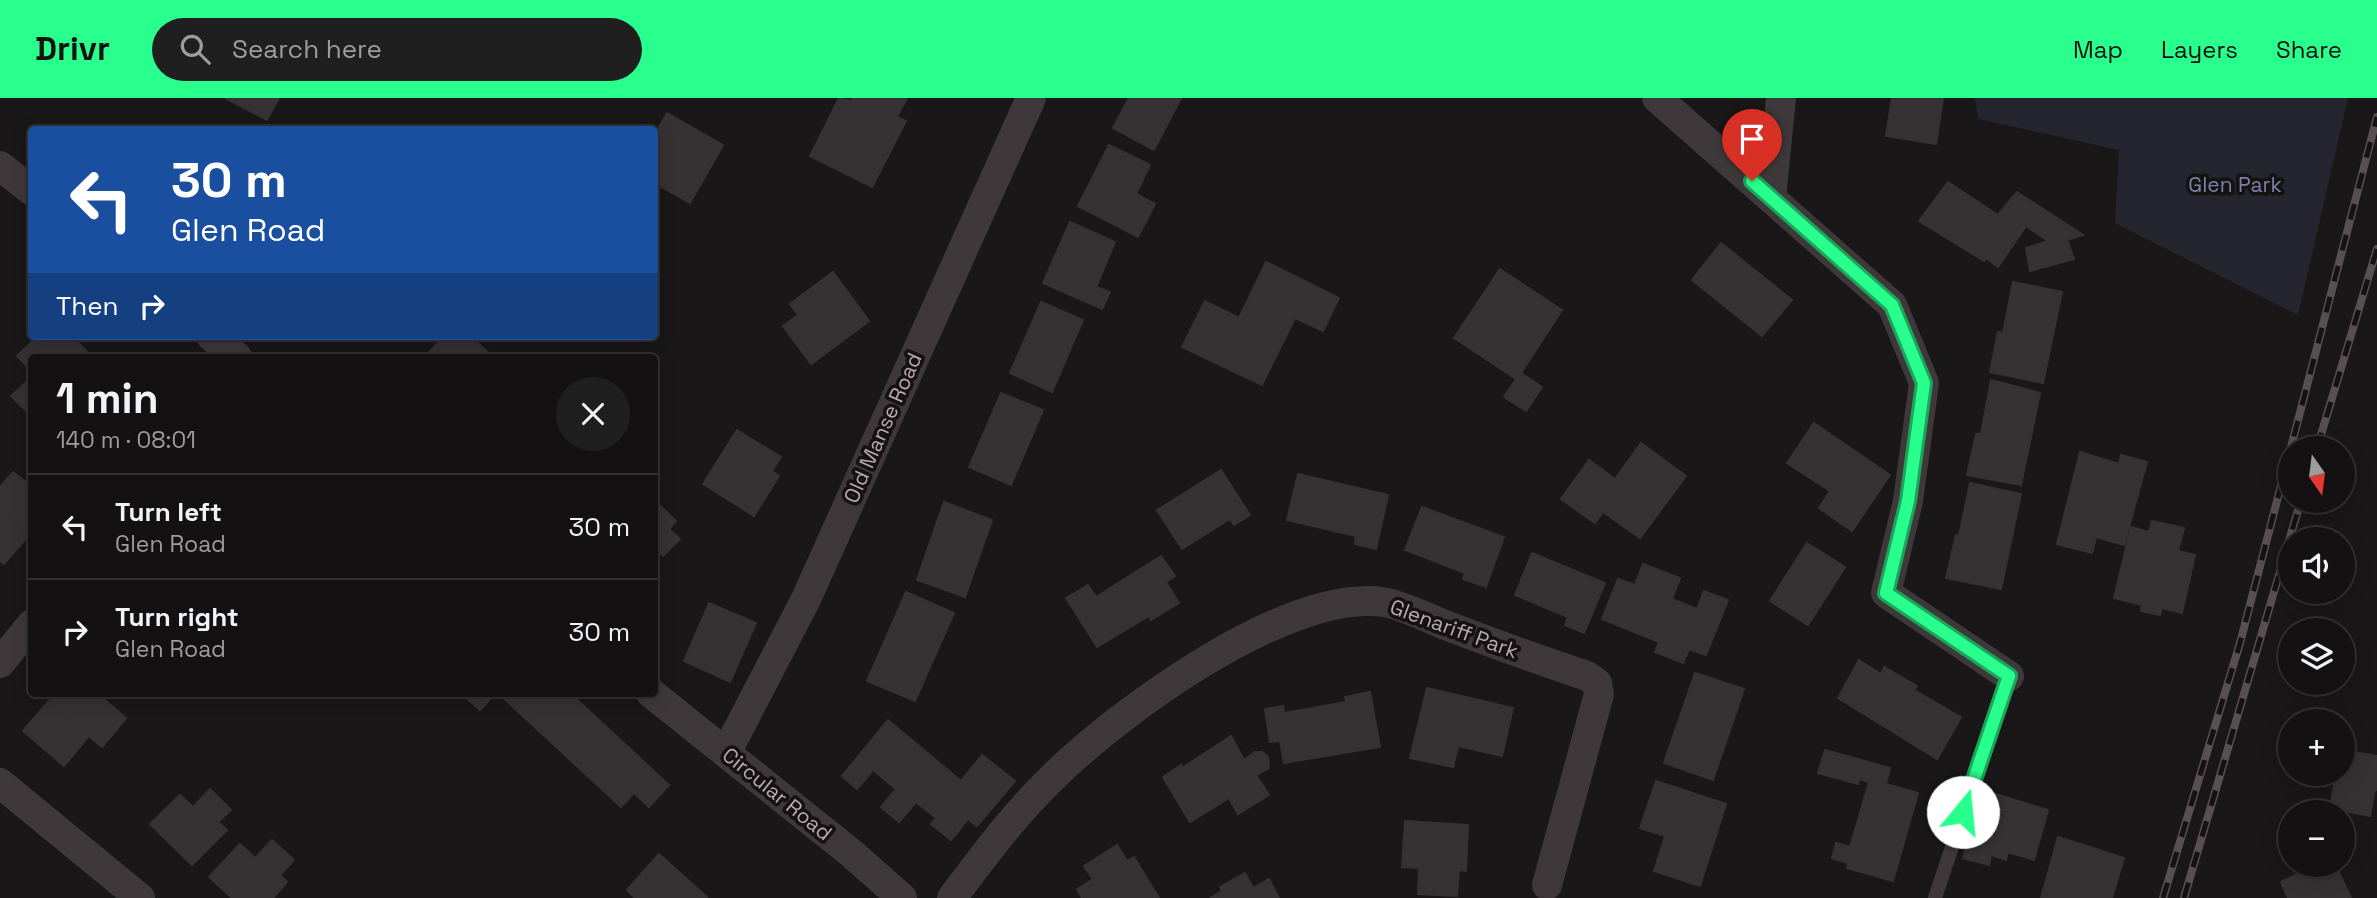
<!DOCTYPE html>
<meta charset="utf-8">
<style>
:root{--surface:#131111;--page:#201f1f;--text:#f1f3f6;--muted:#9d9d9f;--line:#323131;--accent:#29ff8d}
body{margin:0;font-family:"Space Grotesk",sans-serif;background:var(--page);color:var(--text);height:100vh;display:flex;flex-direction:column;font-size:26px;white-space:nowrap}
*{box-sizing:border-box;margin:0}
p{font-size:23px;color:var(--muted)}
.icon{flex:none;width:38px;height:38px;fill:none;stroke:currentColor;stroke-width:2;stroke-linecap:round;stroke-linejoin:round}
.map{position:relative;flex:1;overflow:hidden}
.panel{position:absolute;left:28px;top:256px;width:630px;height:343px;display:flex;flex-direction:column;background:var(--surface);border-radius:7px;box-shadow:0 4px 18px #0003,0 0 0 2px var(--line)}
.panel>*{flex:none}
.top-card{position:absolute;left:28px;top:28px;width:630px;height:214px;border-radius:7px;box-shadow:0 4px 18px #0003,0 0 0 2px var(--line);background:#1a4fa0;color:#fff;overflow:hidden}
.needle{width:46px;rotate:166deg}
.buttons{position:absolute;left:2278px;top:338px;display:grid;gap:14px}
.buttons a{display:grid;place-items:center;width:77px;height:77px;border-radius:50%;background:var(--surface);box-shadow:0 4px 18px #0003,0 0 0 2px var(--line);font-size:35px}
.pin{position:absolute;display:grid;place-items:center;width:60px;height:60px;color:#fff;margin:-72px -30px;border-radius:50% 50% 50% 0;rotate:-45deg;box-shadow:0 0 7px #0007}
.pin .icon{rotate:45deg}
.me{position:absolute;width:77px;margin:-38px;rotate:17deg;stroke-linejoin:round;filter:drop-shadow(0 0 5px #0008)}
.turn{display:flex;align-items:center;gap:24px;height:147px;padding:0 28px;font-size:32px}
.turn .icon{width:91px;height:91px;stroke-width:2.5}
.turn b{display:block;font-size:49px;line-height:60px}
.then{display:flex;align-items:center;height:66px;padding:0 28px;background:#0003;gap:14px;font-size:26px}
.round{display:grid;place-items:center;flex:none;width:74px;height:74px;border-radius:37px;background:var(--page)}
.overview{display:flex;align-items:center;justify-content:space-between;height:119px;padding:0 28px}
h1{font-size:42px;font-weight:800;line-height:52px}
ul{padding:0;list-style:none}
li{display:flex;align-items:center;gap:21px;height:105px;padding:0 28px;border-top:2px solid var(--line)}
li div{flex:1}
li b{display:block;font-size:26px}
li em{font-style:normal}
header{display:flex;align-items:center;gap:42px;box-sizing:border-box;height:98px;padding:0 35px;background:var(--accent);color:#111}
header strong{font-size:33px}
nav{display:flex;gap:38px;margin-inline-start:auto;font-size:24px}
.search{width:490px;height:63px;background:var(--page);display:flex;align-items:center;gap:18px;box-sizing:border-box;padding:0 24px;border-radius:38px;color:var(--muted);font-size:26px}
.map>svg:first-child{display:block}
.green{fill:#24252f}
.building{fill:#363233;stroke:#363132;stroke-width:2}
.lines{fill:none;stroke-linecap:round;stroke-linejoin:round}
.service{stroke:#3f383a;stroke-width:14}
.minor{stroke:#3f383a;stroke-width:30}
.rail-casing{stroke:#584e53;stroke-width:8}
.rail{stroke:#151212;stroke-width:5;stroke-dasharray:16;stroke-linecap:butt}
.route-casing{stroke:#1ba65c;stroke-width:18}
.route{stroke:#29ff8d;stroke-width:12}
.labels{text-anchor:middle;stroke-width:7;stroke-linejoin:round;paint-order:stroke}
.park-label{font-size:21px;fill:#7d83a7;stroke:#151212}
.street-label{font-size:21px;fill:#bba8b1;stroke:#151212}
</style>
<header>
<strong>Drivr</strong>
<div class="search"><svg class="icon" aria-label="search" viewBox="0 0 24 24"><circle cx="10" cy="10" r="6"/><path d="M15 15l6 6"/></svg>Search here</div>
<nav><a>Map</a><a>Layers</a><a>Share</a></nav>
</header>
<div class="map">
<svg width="2377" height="800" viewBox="0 0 2377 800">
<rect width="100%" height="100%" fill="#191717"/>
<path class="green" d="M1975,0h373l-50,217 -183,-92 4,-73 -141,-31z"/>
<g class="building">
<path d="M225,0h54l-12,22z"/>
<path d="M839,0l12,3 2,-3h54l-10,19 9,4 -34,66 -62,-31z"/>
<path d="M1129,0h52l-27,52 -41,-22z"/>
<path d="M1892,0h51l-7,46 -50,-8z"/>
<path d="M667,15l56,32 -33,58 -36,-20v-47z"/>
<path d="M1109,47l41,20 -14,29 19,10 -17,33 -60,-31z"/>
<path d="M1948,84l50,33 19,-23 66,43 -16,5 7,19 -44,12 -4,-23 22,-7 -22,-15 -28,41 -12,-9 -2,3 -65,-40z"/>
<path d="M1070,124l45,20 -19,45 14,5 -8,17 -59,-26z"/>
<path d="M1721,145l71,57 -30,36 -70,-56z"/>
<path d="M1266,164l73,36 -16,33 -28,-13 -33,67 -80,-38 23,-46 34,17z"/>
<path d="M1500,171l62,41 -41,63 21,14 -16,24 -22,-14 12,-18 -62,-41z"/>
<path d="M833,174l36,49 -58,43 -28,-38 15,-11 -8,-11z"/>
<path d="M2013,184l49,10 -19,91 -53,-11 8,-40 5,1z"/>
<path d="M1041,204l42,18 -31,72 -42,-19z"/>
<path d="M38,238h34l16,17 -4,4h-52v14l-15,-15z"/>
<path d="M444,238h26l23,21h-68z"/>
<path d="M32,279v31l-5,4 -16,-16z"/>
<path d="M1991,282l49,13 -19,92 -54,-10 9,-41h5z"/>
<path d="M1001,295l42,17 -32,75 -42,-18z"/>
<path d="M1814,325l76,52 -38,56 -33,-23 11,-17 -43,-28z"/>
<path d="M737,332l44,27 -9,14 7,5 -25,40 -51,-32z"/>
<path d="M1641,345l45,33 -46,62 -37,-26 -8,11 -34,-24 28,-39 26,19z"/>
<path d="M2080,354l39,12 2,-9 26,7 -23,83 -28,-8 -4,16 -35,-9z"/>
<path d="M1221,372l29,45 -16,10 -4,-6 -48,30 -25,-39z"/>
<path d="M13,374l19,15v45l-3,3 -29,-24v-24z"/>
<path d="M1298,376l90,21 -12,54 -21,-5 1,-8 -69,-16z"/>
<path d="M1970,385l51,11 -20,95 -55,-11 10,-43 3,1z"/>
<path d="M654,402l22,21 -7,8 11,10 -17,17 -9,-8z"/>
<path d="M944,404l48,18 -27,77 -48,-17z"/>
<path d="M1422,409l82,30 -18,50 -23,-8 2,-6 -60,-23z"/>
<path d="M0,413l29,24 -25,29 -4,-3z"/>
<path d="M2152,423l32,7 -6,23 17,4 -13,58 -20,-5 -2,7 -19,-4 1,-6 -28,-7 17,-71 18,5z"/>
<path d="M1807,445l38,24 -37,58 -38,-24z"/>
<path d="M1532,455l73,30 -21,50 -19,-8 3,-8 -53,-22z"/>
<path d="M1161,458l14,20 -9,6 13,21 -28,17 -2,-4 -52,31 -31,-49 22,-13 8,12z"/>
<path d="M1643,466l37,14 -8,21 25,10 7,-18 24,9 -22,55 -17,-6 -6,14 -28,-11 4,-10 -57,-23 16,-40 17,6z"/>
<path d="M906,494l48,21 -39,88 -48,-20z"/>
<path d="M709,505l47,20 -26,59 -46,-21z"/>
<path d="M1859,562l22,14 3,-7 33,19 -3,4 47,27 -24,42 -99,-61z"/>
<path d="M1695,575l49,16 -31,91 -49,-17z"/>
<path d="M1427,590l86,20 -11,48 -44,-10 -5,21 -43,-9z"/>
<path d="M1370,594l10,55 -96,16 -4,-22 -10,1 -5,-33 18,-3 1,7 62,-11 -1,-5z"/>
<path d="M56,595h41l29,25 -24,29 -54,-45z"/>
<path d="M461,595h35l-16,17z"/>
<path d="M498,595h72l99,92 -20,22 -15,-14 -13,14z"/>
<path d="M48,604l41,34 -25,30 -41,-35z"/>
<path d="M888,622l73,61 21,-26 33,26 -38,45 -9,-7 -17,21 -20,-16 5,-6 -20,-16 -17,20 -18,-15 15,-18 -23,-19 -16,19 -15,-13z"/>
<path d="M1231,638l13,24 11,-8h7l6,5 1,11 -13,7 13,20 -31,19 -9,-16 -39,24 -27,-45 18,-12 1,3z"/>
<path d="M1825,652l65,18 -4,16 32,9 -25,88 -46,-13 1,-5 -16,-5 4,-15 14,4 19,-65 -10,-3 -1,5 -40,-11z"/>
<path d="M2343,652l34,6v34l-2,-1 -5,27 -40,-8 6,-34h7z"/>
<path d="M1656,683l70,23 -26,82 -46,-15 11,-35 -25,-8z"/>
<path d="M210,691l21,21 -13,12 9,8 -35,35 -42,-41 30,-29 13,12z"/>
<path d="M1983,692l65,20 -14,50 -26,-8 -2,8 -15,-5 -2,10 -26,-7z"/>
<path d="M1405,723l63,4 -2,46 -7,-1 -2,26 -39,-2 1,-26 -17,-1z"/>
<path d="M2058,739l66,21 -12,40h-71z"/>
<path d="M272,742l22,20 -14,15 7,7 -14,16h-41l-23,-21 31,-33 15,14z"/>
<path d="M1117,747l10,16 7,-4 25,41h-77l-5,-9 16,-10 -9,-13z"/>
<path d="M659,756l48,43 -1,1h-71l-8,-8z"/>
<path d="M2317,766h18l16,34h-63l-7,-16z"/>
<path d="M1245,775l8,15 16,-9 10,19h-69l12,-7 -2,-4z"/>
</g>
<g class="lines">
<path class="service" d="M1935,800l74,-222"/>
<g class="minor">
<path d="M1657,0l235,207 32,78 -16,118 -22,92 123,83"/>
<path d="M0,68l32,25"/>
<path d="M1771,100l10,-100"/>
<path d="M211,238l26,21"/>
<path d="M0,565l32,-39"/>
<path d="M651,595l200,160 51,45"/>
<path d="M726,655l80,-154 225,-501"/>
<path d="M0,685l140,115"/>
<path d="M952,800c31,-41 61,-82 98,-118 67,-67 236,-191 333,-178 20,3 46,17 65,24 46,18 92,34 139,50l10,7 2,11 -52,191"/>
</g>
<g class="rail-casing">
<g id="rail">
<path d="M2317,350l60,-199"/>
<path d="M2163,800l77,-255 137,-526"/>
<path d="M2184,800l117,-398"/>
</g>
</g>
<use href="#rail" class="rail"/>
</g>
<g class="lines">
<g class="route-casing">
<path id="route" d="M1752,83l140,124 32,78 -16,118 -22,92 123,83 -46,136"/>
</g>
<use href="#route" class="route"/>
</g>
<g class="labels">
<g class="park-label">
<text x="2235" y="94">Glen Park</text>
</g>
<g class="street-label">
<text transform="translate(883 330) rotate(-66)" y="7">Old Manse Road</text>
<text transform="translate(1454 531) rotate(20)" y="7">Glenariff Park</text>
<text transform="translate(777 696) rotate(39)" y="7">Circular Road</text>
</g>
</g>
</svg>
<div class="buttons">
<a><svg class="needle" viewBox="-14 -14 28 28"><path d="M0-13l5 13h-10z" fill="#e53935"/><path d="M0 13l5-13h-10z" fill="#9d9d9f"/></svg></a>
<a><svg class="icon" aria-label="sound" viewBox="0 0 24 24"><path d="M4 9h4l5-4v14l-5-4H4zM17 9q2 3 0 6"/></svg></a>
<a><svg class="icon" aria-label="layers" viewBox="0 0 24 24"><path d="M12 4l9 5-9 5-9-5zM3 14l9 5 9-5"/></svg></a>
<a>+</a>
<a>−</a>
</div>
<div class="pin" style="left:1752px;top:83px;background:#d93025"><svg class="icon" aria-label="arrive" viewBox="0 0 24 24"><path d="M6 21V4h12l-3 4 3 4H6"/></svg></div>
<svg class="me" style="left:1963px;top:714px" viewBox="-20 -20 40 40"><circle r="19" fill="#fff"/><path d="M0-13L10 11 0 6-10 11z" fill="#29ff8d"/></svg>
<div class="top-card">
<div class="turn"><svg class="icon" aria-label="left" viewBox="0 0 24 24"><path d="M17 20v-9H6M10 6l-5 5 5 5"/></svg><div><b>30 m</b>Glen Road</div></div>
<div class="then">Then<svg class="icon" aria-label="right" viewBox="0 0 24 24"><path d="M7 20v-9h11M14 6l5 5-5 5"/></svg></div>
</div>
<section class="panel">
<div class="overview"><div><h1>1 min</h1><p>140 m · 08:01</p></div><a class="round"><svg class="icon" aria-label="close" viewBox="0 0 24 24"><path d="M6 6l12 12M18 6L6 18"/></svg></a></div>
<ul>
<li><svg class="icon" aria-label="left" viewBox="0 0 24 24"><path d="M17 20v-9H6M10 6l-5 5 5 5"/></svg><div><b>Turn left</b><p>Glen Road</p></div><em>30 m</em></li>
<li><svg class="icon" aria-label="right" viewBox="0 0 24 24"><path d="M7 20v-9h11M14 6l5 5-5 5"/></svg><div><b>Turn right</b><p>Glen Road</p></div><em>30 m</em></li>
</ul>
</section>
</div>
